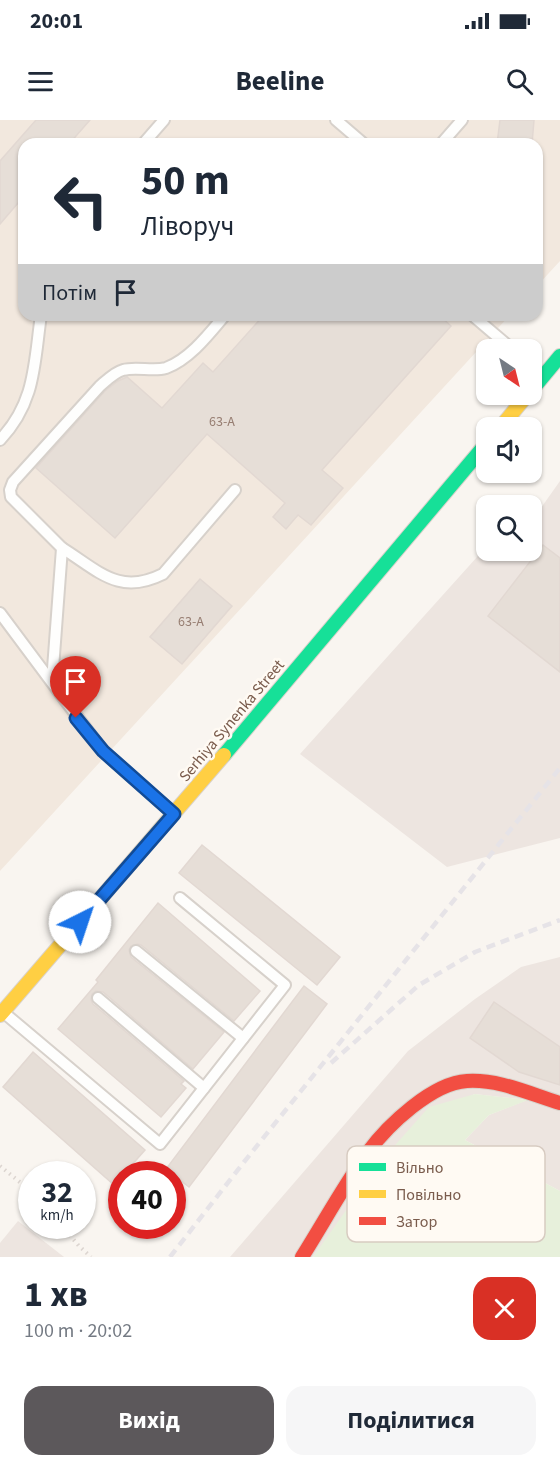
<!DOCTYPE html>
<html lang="uk">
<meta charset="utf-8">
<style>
:root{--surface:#fff;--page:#f6f6f7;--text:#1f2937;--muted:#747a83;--accent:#5c585b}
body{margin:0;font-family:"Source Sans 3",sans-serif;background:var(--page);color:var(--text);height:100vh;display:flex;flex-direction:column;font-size:22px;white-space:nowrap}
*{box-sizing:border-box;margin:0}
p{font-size:20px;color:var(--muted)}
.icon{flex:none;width:33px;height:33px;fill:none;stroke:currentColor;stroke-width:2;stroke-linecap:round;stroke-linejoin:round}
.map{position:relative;height:1137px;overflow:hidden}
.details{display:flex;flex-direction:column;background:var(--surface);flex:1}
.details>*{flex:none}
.guide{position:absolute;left:18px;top:18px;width:525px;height:183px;border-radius:18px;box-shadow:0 2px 4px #0004;background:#fff;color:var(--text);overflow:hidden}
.needle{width:39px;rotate:145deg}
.buttons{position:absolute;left:476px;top:219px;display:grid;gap:12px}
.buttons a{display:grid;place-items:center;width:66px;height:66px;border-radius:12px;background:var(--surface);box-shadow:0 2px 4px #0004;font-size:30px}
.speed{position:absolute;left:18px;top:1041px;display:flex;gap:12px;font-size:30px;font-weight:700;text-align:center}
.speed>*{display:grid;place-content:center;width:78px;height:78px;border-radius:50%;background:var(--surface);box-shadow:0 2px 4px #0004;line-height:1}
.speed small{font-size:15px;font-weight:400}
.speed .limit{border:9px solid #d22;background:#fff;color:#111}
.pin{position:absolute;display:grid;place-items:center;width:51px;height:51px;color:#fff;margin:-62px -26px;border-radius:50% 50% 50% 0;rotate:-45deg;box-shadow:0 0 6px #0007}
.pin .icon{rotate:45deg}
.me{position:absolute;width:66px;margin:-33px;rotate:41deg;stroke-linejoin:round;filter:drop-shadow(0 0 4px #0008)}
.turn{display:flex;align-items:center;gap:21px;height:126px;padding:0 24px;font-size:27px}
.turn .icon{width:78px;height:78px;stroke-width:2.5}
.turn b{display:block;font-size:42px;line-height:51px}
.then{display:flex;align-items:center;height:57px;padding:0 24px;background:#0003;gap:12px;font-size:22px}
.round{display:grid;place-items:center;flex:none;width:63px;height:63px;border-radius:18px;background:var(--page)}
.headline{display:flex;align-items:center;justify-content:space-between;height:102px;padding:0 24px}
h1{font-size:36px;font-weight:700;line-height:45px}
.action{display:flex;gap:12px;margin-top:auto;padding:12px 24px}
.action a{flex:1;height:69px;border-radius:18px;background:var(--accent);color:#fff;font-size:24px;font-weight:700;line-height:69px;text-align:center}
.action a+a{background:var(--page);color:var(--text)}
.status{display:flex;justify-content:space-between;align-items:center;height:42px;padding:0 30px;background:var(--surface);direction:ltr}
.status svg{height:16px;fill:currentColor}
header{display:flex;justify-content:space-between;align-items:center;height:78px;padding:0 24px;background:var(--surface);font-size:27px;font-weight:700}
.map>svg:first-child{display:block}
.residential{fill:#f2e8de}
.industrial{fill:#ede5e0}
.green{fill:#e7f0db}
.building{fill:#e6ded7;stroke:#e2d8d2;stroke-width:1.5}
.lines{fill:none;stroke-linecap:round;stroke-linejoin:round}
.lane-casing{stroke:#d7d1cb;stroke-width:14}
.fast-casing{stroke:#d9d2cb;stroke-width:16}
.slow-casing{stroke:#d9d2cb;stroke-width:16}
.jam-casing{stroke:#d9d2cb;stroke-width:16}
.path{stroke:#dcd5d0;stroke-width:4;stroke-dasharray:1.5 4.5;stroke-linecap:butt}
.lane{stroke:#fefefd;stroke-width:10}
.fast{stroke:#16e098;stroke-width:14}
.slow{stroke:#ffcf43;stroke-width:14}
.jam{stroke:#f24e42;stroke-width:14}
.rail{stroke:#e6e3e7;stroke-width:4.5;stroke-dasharray:9 6;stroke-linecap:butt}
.route-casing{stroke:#114b97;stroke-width:15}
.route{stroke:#1a73e8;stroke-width:10}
.labels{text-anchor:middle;stroke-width:5;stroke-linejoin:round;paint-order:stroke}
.number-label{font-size:14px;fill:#977e72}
.street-label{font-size:16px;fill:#7a5c4d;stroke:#fffaf3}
.key{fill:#fffaf3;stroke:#d7cbc1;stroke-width:1.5}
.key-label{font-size:16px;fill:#7a5c4d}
</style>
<div class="status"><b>20:01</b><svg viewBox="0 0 49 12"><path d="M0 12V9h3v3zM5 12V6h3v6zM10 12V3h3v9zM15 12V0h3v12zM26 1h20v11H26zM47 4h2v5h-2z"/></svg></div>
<header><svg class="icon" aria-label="menu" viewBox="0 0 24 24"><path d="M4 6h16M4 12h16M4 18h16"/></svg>Beeline<svg class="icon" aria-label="search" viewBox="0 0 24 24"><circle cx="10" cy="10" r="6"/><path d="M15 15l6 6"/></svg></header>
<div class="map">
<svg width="560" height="1137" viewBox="0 0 560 1137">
<rect width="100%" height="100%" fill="#f9f5f0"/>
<path class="residential" d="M0,0h560v141l-23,25v-142h-513v171h486l-510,556z"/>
<g class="industrial">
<path d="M560,361v357l-113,29 -147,-113 186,-207v3l17,1 5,2 2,-2 21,-1v-28z"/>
<path d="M560,837v234l-95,-51 24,-25 38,-15 -53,-6 -161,163h-83l178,-206 67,-52 46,-32z"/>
<path d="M18,1101l46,36h-64v-14z"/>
</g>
<path class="green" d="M475,974l53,6 -39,15 -24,25 95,51v66h-247l68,-96 48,-54z"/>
<g class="building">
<path d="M36,0h54l-21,24h-45v52l-24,28v-63z"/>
<path d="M500,0h34l-2,24h-35z"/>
<path d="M264,195h175l12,11 -129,144 21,18 -32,37 -13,-10 -12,14 -13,-12 12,-14 -78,-69 -92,104 -79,-70 69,-77 13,-10 9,-4 35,31 41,-45 10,9z"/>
<path d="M543,425l17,13v114l-72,-56z"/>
<path d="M200,459l32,27 -50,58 -32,-27z"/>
<path d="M202,725l138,112 -23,28 -138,-112z"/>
<path d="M158,783l102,88 -26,30 -93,-76 -4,-1 -6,2 -2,4 2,7 93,75 -31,37 -90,-77 -7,-1 -4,3 -1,6 2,4 91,77 -3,3 5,4 -25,29 -103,-88 40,-47 -2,-2z"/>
<path d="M304,866l23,18 -138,183 -23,-18z"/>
<path d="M494,882l66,45v38l-41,-13 -49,-34z"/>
<path d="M33,932l112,98 -31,35 -111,-98z"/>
</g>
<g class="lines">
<g class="lane-casing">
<g id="lane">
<path d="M336,0l28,24"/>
<path d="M143,24l21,-24"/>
<path d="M441,24l21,-24"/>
<path d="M472,195l41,35"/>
<path d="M0,320c36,-38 34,-77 41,-125"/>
<path d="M62,428c37,23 57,48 101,26l72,-84"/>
<path d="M0,493l103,138 70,62"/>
<path d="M52,562l10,-134 -51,-51 -1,-7 3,-8 87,-96c7,-6 15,-14 23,-16 14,-4 29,2 43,-2 24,-9 43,-34 59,-53"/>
<path d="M136,831l107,87"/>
<path d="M98,878l106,90"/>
<path d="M3,892l157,132 125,-159 -105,-87"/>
</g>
</g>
<g class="fast-casing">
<g id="fast">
<path d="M531,271l29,-35"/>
<path d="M224,635l262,-311"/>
</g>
</g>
<g class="slow-casing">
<g id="slow">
<path d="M500,308l28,-34"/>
<path d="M0,895l224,-260"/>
</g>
</g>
<g class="jam-casing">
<path id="jam" d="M302,1137c22,-35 42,-72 66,-105 20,-27 64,-69 99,-71 32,-2 63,13 93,22"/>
</g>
<g class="path">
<path d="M0,1046l32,26"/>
<path d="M62,1106l17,20 12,11"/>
</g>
<use href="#lane" class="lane"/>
<use href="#fast" class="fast"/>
<use href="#slow" class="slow"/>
<use href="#jam" class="jam"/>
<g class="rail">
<path d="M331,943l88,-78 56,-33 85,-32"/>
<path d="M170,1137l74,-95 316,-394"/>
</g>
</g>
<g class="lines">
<g class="route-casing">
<path id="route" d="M76,598l27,33 71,63 -94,108"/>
</g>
<use href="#route" class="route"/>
</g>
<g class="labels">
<g class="number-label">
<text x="222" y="306">63-А</text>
<text x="191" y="506">63-А</text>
</g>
<g class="street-label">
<text transform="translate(231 600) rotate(-50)" y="6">Serhiya Synenka Street</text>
</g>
</g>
<rect x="347" y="1026" width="198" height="96" rx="9" class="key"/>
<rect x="359" y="1043" width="27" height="8" fill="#16e098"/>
<rect x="359" y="1070" width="27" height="8" fill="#ffcf43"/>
<rect x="359" y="1097" width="27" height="8" fill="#f24e42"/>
<g class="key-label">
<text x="396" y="1053">Вільно</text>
<text x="396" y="1080">Повільно</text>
<text x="396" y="1107">Затор</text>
</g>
</svg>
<div class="buttons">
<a><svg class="needle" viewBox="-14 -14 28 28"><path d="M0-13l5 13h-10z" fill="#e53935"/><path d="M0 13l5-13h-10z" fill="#747a83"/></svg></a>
<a><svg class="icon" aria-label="sound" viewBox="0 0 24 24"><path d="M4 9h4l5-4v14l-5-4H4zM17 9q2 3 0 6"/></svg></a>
<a><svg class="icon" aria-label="search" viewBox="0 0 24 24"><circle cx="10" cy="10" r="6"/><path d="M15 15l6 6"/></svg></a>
</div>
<div class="speed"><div>32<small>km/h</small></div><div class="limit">40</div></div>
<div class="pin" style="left:76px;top:598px;background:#d93025"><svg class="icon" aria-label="arrive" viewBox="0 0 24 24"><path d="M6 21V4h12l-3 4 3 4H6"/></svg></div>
<svg class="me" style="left:80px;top:802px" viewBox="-20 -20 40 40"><circle r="19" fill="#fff"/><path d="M0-13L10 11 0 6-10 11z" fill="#1a73e8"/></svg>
<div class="guide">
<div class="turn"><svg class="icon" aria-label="left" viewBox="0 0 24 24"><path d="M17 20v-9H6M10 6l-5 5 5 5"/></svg><div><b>50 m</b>Ліворуч</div></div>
<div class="then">Потім<svg class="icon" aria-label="arrive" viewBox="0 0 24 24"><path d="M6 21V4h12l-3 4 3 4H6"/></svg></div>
</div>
</div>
<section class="details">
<div class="headline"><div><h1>1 хв</h1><p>100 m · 20:02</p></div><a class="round" style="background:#d93025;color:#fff"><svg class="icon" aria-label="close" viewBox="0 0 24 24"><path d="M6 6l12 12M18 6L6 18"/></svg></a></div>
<div class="action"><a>Вихід</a><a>Поділитися</a></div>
</section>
